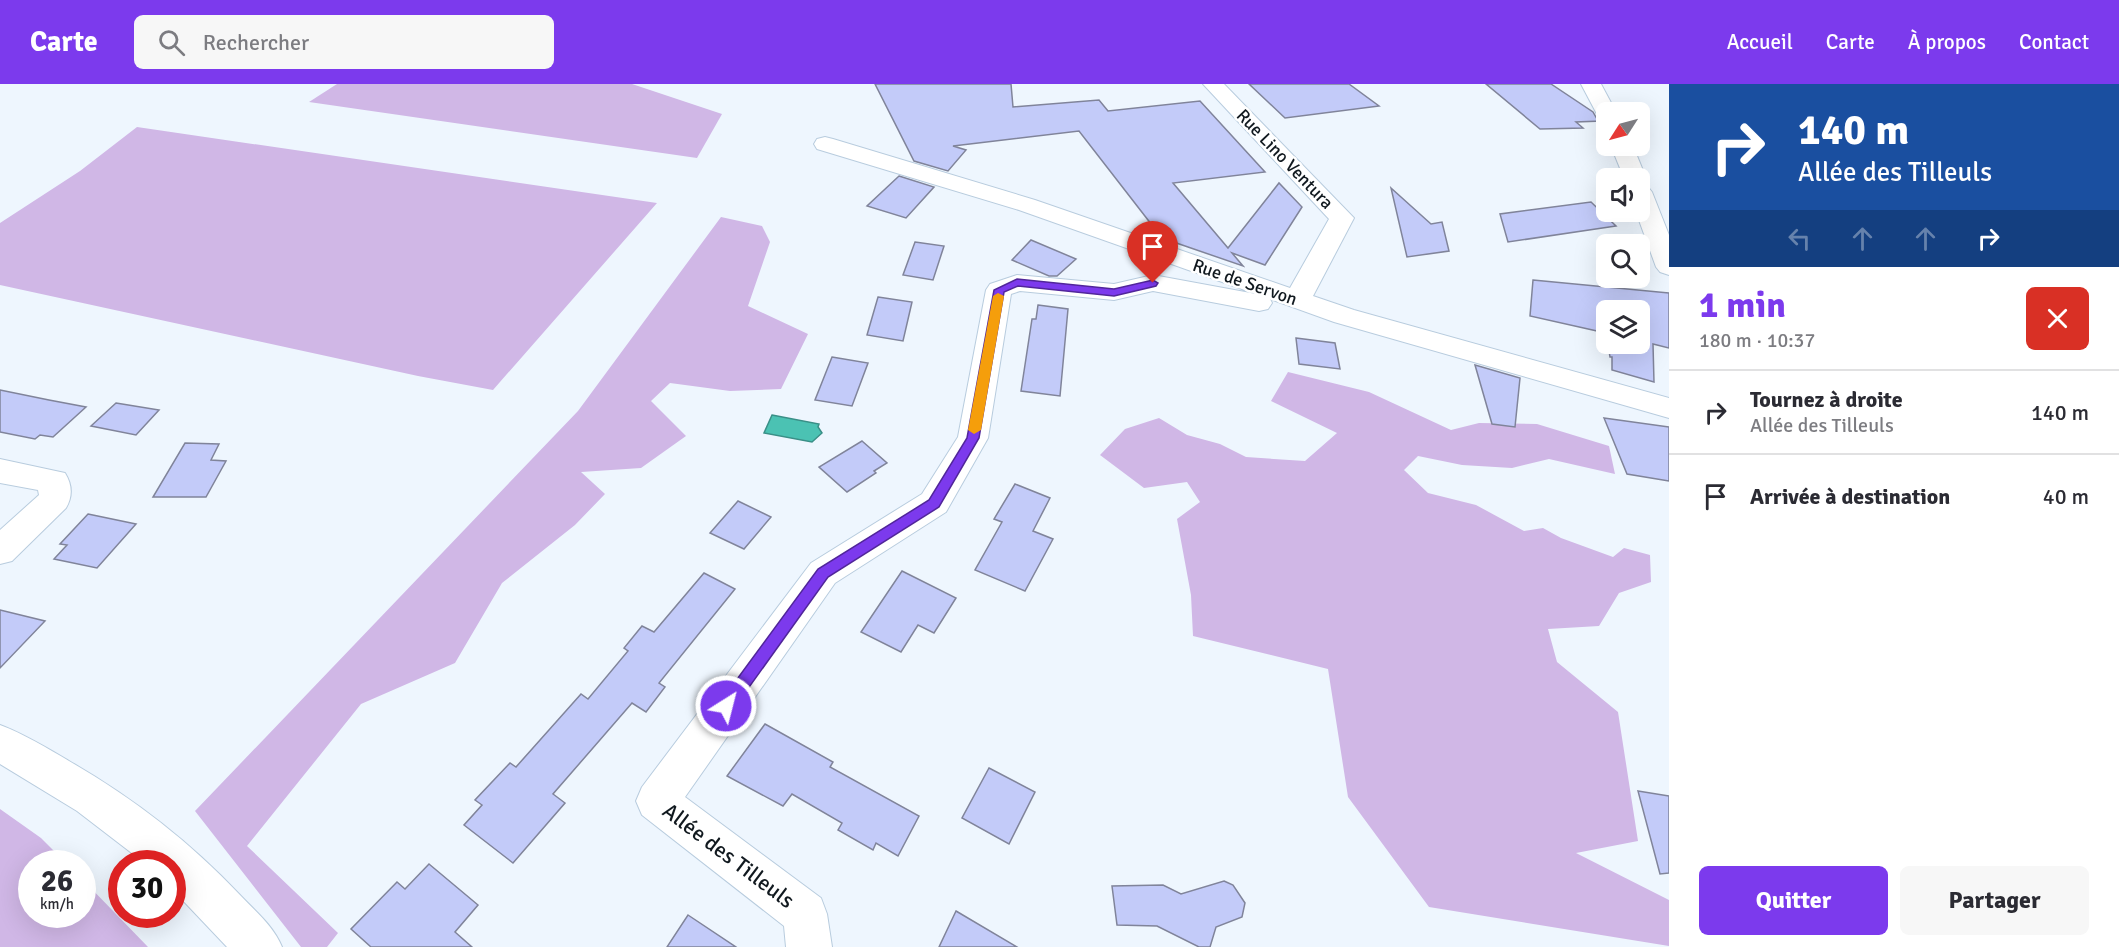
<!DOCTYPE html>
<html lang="fr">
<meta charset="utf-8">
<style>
:root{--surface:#fff;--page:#f7f7f7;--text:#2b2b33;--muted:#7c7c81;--line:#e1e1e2;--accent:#7c3aed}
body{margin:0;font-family:Signika,sans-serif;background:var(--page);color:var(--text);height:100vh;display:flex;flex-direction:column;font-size:22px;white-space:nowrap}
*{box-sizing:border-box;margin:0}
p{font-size:20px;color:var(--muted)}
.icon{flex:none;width:33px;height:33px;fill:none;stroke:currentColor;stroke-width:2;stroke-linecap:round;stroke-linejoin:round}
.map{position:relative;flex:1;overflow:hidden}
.side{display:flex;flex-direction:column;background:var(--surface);width:450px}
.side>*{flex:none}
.top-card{background:#1a4fa0;color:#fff;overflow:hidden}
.needle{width:39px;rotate:234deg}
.tools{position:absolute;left:1596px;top:18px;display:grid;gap:12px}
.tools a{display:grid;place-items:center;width:54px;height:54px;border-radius:9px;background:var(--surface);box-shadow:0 6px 24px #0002;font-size:30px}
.speed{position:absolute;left:18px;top:766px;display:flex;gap:12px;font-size:30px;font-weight:700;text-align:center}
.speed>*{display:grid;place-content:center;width:78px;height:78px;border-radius:50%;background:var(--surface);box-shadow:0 6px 24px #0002;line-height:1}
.speed small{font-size:15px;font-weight:400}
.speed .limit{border:9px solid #d22;background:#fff;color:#111}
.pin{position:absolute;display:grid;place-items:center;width:51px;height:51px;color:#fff;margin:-62px -26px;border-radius:50% 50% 50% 0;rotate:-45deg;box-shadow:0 0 6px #0007}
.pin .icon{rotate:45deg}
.me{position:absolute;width:66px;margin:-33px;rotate:36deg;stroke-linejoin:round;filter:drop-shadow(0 0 4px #0008)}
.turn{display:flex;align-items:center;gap:21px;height:126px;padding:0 30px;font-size:27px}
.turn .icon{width:78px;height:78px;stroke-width:2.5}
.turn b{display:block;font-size:42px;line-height:51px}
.lanes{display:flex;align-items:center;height:57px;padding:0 30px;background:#0003;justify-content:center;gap:30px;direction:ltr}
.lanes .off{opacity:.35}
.round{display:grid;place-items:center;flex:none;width:63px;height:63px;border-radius:9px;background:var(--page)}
.head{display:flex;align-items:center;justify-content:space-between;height:102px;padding:0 30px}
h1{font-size:36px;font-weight:700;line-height:45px;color:var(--accent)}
.button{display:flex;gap:12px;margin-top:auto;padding:12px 30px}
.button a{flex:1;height:69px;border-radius:9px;background:var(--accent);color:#fff;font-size:24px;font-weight:700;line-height:69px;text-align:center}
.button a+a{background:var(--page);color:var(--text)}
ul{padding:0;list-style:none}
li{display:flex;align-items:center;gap:18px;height:84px;padding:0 30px;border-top:2px solid var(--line)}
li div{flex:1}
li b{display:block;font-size:22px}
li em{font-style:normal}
header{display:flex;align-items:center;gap:36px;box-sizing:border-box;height:84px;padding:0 30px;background:var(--accent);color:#fff}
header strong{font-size:28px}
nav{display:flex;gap:33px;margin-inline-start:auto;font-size:21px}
.search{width:420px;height:54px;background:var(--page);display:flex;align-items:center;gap:15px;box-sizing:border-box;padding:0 21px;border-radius:9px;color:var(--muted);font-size:22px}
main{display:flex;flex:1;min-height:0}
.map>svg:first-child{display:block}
.green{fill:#d0b7e6}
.water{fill:#4bc2b3;stroke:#3a8f87;stroke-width:1.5}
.building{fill:#c3cbf9;stroke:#80849a;stroke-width:1.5}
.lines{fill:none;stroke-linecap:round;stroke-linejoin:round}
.minor-casing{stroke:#b8ccde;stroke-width:2}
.minor{fill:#fff;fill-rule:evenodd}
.route{fill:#7c3aed;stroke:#51269a;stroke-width:1.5}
.slow{fill:#f59e0b}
.labels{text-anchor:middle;stroke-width:5;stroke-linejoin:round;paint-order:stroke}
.far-street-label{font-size:18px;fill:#11191f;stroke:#fff}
.street-label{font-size:22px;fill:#11191f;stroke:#fff}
</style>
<header>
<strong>Carte</strong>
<div class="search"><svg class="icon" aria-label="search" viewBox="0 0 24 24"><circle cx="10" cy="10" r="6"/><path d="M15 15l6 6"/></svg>Rechercher</div>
<nav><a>Accueil</a><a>Carte</a><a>À propos</a><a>Contact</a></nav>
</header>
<main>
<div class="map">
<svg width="1669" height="863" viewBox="0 0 1669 863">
<rect width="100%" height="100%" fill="#eef6fe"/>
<g class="green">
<path d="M337,0h295l90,30 -25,44 -388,-56z"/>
<path d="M137,43l520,76 -164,187 -75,-14 -418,-91v-62l80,-52z"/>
<path d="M721,133l41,9 8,16 -22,64 60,28 -27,55 -51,2 -60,-8 -19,18 35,35 -45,32 -60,4 24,22 -30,31 -73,58 -47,80 -94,41 -114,142 91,87 -11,14h-26l-106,-136 383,-400z"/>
<path d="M1288,288l81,20 82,38 28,-7 58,1 72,22 6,28 -66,-15 -37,9 -50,-3 -44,-9 -14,14 24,23 48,12 48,26 19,-3 18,10 52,19 11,-9 26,7 1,27 -32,11 -20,33 -51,3 9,33 61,50 20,129 -62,12 93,47v46l-240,-39 -81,-110 -20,-128 -135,-33 -2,-41 -14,-76 23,-17 -13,-20 -43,6 -44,-33 25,-26 34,-11 28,17 33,9 26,13 59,4 32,-28 -66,-32z"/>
<path d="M0,725l41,29 26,26h-35v51h50l1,-35 65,67h-148z"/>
</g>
<path class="water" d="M772,331l47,9 -1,3 4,6 -10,9 -48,-9z"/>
<g class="building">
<path d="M875,0h136l2,23 86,-7 9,11 92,-10 65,71 -92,11 55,65 51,-65 23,24 -37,58 -33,-12 11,13 -81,-28 -83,-107 -126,15 13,4 -18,21 -34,-10z"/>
<path d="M1249,0h100l30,22 -94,12z"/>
<path d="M1486,0h65l42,28 4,7 5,2 -26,1 7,6 -43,1z"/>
<path d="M899,92l35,11 -28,31 -39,-12z"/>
<path d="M1391,104l40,36 11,-2 7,29 -42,6z"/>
<path d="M1591,118l25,24 -108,16 -8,-28z"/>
<path d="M1031,156l45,19 -19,17h-8l-37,-16z"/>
<path d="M915,158l29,4 -11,34 -30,-5z"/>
<path d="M1533,196l136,13v55l-16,-4 1,38 -42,-12v-13h-2l-2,-13h32v-34h-34v23l-76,-17z"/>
<path d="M878,213l34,5 -9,39 -36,-6z"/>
<path d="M1038,221l30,4 -8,87 -39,-5 11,-72h4z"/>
<path d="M1296,254l39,5 5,26 -41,-5z"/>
<path d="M832,273l36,6 -16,43 -37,-6z"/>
<path d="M1475,281l45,13 -5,49 -23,-3z"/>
<path d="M0,306l49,10 37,7 -33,30 -13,-2 -5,4 -35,-7z"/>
<path d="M116,319l43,7 -23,25 -45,-9z"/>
<path d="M1604,334l65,9v54l-42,-7z"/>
<path d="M862,357l25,22 -13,8 2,2 -29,19 -28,-25z"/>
<path d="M185,359l34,1 -8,16 15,1 -20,36h-53z"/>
<path d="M1015,400l35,14 -17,33 20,8 -28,52 -50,-21 27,-48 -8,-3z"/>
<path d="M738,417l33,16 -27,32 -34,-16z"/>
<path d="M88,430l48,10 -39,44 -43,-9 13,-14 -7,-1z"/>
<path d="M902,487l54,27 -22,35 -16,-8 -17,27 -40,-20z"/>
<path d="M704,489l31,16 -76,94 6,4 -19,25 -14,-9 -79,91 12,9 -52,60 -49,-38 18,-20 -7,-5 35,-37 6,4 65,-73 7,5 40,-48 -4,-3 18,-22 12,6z"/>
<path d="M0,526l45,11 -45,47z"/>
<path d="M765,640l68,38 -3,5 89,49 -21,40 -22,-13 -3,7 -35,-20 4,-7 -50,-29 -9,12 -56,-30z"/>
<path d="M989,684l46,24 -26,52 -47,-26z"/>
<path d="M1638,707l31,5v77l-9,1z"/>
<path d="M429,780l49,41 -23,27 17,15h-101l-20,-18 46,-47 8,7z"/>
<path d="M1224,797l9,4 12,18 -3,14 -26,10 -6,20h-11l-42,-21 -40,-1 -5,-39 51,-1 18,9z"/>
<path d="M956,827l61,36h-78z"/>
<path d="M688,831l48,32h-69z"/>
</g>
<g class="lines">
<g class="minor-casing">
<g id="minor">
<path d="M1203,0h21l130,134 -41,78 41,14 315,88v20l-335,-96 -64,-23 2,4 -4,6 -9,2 -106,-20 -39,9 -94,-9 -9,3 -23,144 -42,74 -111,71 -150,214 136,101 6,16 5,33h-46l-2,-21 -142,-111 -6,-14 6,-14 169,-224 111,-69 36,-57 28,-147 4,-6 27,-9 97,9 39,-9 103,19 -237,-84 -202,-61 -3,-5 3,-5 8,-2 8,2 202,61 255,88 39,-69z"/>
<path d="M1581,0h20l15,28h-10v8l-7,-2z"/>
<path d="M1611,62h22l13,32 -3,5 -3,1v-6h-16z"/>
<path d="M1640,101l8,2 4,5 17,43v40l-9,-3 -4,-5 -20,-55h4z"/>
<path d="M0,375l65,14c7,11 8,23 1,35l-54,53 -12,3v-34l39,-35 -1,-5 -38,-7z"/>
<path d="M0,641c24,9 47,23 69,36 64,37 120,80 170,133 16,17 34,31 43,53h-55l-55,-58v-25h-26l-69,-53 -77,-47z"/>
</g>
</g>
<use href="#minor" class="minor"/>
</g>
<path class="route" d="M1017,195l97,10 39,-9 5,3 -2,3 -42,10 -96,-10 -14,6 -25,146 -40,69 -111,70 -96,134 -6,3 -5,-3 -3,-5 3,-5 97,-132 111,-69 38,-62 27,-148z"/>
<path class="slow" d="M998,209l6,3 -23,134 -7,4 -6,-4 25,-134z"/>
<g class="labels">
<g class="far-street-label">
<text transform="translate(1285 75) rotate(46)" y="6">Rue Lino Ventura</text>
<text transform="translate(1245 198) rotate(19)" y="6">Rue de Servon</text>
</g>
<g class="street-label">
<text transform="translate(729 771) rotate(37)" y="8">Allée des Tilleuls</text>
</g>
</g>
</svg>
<div class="tools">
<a><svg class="needle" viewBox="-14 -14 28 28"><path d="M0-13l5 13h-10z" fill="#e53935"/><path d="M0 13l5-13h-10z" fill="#7c7c81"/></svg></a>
<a><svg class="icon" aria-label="sound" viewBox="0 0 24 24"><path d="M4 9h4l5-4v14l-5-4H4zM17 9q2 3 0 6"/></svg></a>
<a><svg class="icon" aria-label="search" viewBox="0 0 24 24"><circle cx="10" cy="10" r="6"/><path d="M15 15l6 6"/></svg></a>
<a><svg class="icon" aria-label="layers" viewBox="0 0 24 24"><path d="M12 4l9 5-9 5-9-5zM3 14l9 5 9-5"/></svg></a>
</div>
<div class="speed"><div>26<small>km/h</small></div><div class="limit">30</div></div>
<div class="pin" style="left:1153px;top:199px;background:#d93025"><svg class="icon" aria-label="arrive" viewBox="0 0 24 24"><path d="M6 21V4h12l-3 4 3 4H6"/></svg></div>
<svg class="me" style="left:726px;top:622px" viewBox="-20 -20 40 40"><circle r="17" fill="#7c3aed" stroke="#fff" stroke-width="3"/><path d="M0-11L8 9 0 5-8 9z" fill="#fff"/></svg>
</div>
<section class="side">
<div class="top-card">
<div class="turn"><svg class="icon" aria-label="right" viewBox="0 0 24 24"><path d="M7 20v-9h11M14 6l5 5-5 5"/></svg><div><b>140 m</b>Allée des Tilleuls</div></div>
<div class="lanes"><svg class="icon off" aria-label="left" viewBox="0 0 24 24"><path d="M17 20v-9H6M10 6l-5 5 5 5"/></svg><svg class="icon off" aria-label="ahead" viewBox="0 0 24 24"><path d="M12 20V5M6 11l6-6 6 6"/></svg><svg class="icon off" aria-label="ahead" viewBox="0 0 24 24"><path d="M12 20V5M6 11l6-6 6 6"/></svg><svg class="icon" aria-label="right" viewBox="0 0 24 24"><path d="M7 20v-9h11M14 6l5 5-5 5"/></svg></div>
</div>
<div class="head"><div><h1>1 min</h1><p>180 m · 10:37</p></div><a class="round" style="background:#d93025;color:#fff"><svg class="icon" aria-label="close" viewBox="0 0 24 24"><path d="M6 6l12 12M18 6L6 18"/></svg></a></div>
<ul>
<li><svg class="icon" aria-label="right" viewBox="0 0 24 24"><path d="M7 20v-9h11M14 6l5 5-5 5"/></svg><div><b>Tournez à droite</b><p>Allée des Tilleuls</p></div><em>140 m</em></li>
<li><svg class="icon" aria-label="arrive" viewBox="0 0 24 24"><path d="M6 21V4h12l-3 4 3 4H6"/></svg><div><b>Arrivée à destination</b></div><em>40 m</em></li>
</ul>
<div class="button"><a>Quitter</a><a>Partager</a></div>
</section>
</main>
